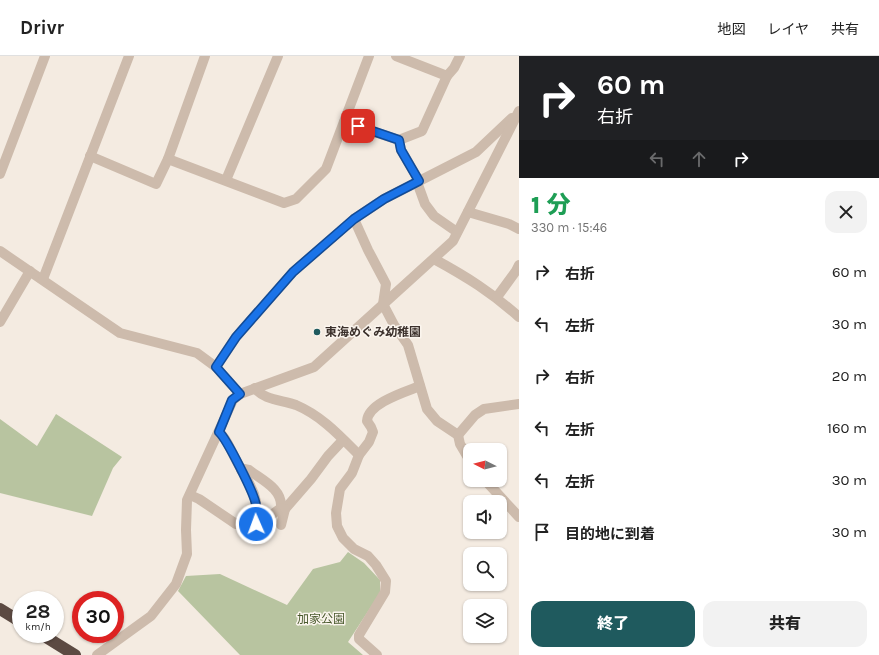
<!DOCTYPE html>
<html lang="ja">
<meta charset="utf-8">
<style>
:root{--surface:#fff;--page:#f2f2f2;--text:#222;--muted:#767676;--line:#e0e0e0;--accent:#1f5a5e}
body{margin:0;font-family:Karla,"Noto Sans JP",sans-serif;background:var(--page);color:var(--text);height:100vh;display:flex;flex-direction:column;font-size:15px;white-space:nowrap}
*{box-sizing:border-box;margin:0}
p{font-size:13px;color:var(--muted)}
.icon{flex:none;width:22px;height:22px;fill:none;stroke:currentColor;stroke-width:2;stroke-linecap:round;stroke-linejoin:round}
.map{position:relative;flex:1;overflow:hidden}
.panel{display:flex;flex-direction:column;background:var(--surface);width:360px}
.panel>*{flex:none}
.top-card{background:#202124;color:#fff;overflow:hidden}
.needle{width:26px;rotate:276deg}
.tools{position:absolute;left:463px;top:387px;display:grid;gap:8px}
.tools a{display:grid;place-items:center;width:44px;height:44px;border-radius:8px;background:var(--surface);box-shadow:0 1px 3px #0004;font-size:20px}
.speed{position:absolute;left:12px;top:535px;display:flex;gap:8px;font-size:20px;font-weight:700;text-align:center}
.speed>*{display:grid;place-content:center;width:52px;height:52px;border-radius:50%;background:var(--surface);box-shadow:0 1px 3px #0004;line-height:1}
.speed small{font-size:10px;font-weight:400}
.speed .limit{border:6px solid #d22;background:#fff;color:#111}
.pin{position:absolute;display:grid;place-items:center;width:34px;height:34px;color:#fff;margin:-17px;border-radius:8px;box-shadow:0 2px 6px #0006}
.me{position:absolute;width:44px;margin:-22px;rotate:358deg;stroke-linejoin:round;filter:drop-shadow(0 0 3px #0008)}
.turn{display:flex;align-items:center;gap:14px;height:84px;padding:0 12px;font-size:18px}
.turn .icon{width:52px;height:52px;stroke-width:2.5}
.turn b{display:block;font-size:28px;line-height:34px}
.lanes{display:flex;align-items:center;height:38px;padding:0 12px;background:#0003;justify-content:center;gap:20px;direction:ltr}
.lanes .off{opacity:.35}
.round{display:grid;place-items:center;flex:none;width:42px;height:42px;border-radius:12px;background:var(--page)}
.head{display:flex;align-items:center;justify-content:space-between;height:68px;padding:0 12px}
h1{font-size:24px;font-weight:800;line-height:30px;color:#1e9e55}
.primary-button{display:flex;gap:8px;margin-top:auto;padding:8px 12px}
.primary-button a{flex:1;height:46px;border-radius:12px;background:var(--accent);color:#fff;font-size:16px;font-weight:800;line-height:46px;text-align:center}
.primary-button a+a{background:var(--page);color:var(--text)}
ul{padding:0;list-style:none}
li{display:flex;align-items:center;gap:12px;height:52px;padding:0 12px}
li div{flex:1}
li b{display:block;font-size:15px}
li em{font-style:normal}
header{display:flex;align-items:center;gap:24px;box-sizing:border-box;height:56px;padding:0 20px;background:var(--surface);border-bottom:1px solid var(--line)}
header strong{font-size:19px}
nav{display:flex;gap:22px;margin-inline-start:auto;font-size:14px}
main{display:flex;flex:1;min-height:0}
.map>svg:first-child{display:block}
.green{fill:#b8c4a0}
.lines{fill:none;stroke-linecap:round;stroke-linejoin:round}
.minor{stroke:#cdbbac;stroke-width:10}
.highway{stroke:#5c4a42;stroke-width:12}
.route-casing{stroke:#114b97;stroke-width:10}
.route{stroke:#1a73e8;stroke-width:7}
.poi-dot{fill:#1f5a5e;stroke:#fbf5ee;stroke-width:1.5}
.labels{text-anchor:middle;stroke-width:3;stroke-linejoin:round;paint-order:stroke}
.poi-label{font-size:12px;font-weight:bold;fill:#3b302b;stroke:#fbf5ee;text-anchor:start}
.park-label{font-size:12px;fill:#4a5a2e;stroke:#fbf5ee}
</style>
<header>
<strong>Drivr</strong>
<nav><a>地図</a><a>レイヤ</a><a>共有</a></nav>
</header>
<main>
<div class="map">
<svg width="519" height="599" viewBox="0 0 519 599">
<rect width="100%" height="100%" fill="#f4ebe1"/>
<g class="green">
<path d="M56,358l66,43 -9,11 -21,48 -92,-23v-74l37,27z"/>
<path d="M348,496l16,11 16,17v13l-32,49 15,13h-123l-62,-64 8,-15 34,-2 67,31 26,-36 27,-7z"/>
</g>
<g class="lines">
<g class="minor">
<path d="M447,20l7,-8 6,-12"/>
<path d="M344,66l55,18 23,-9 25,-55 -51,-20"/>
<path d="M399,84l2,10 18,31"/>
<path d="M90,100l66,28 12,-25 37,-103"/>
<path d="M168,103l116,44 12,-4 30,-30 43,-113"/>
<path d="M0,118l45,-118"/>
<path d="M226,124l52,-124"/>
<path d="M417,126l8,22 9,12 23,16"/>
<path d="M468,156l41,12 10,5"/>
<path d="M354,163l14,31 18,34 -3,20 11,21 14,20 19,64 10,12 21,14 2,9 10,17"/>
<path d="M0,195l120,82 77,20 19,14 24,27"/>
<path d="M434,203c33,18 57,33 85,58"/>
<path d="M43,223l86,-223"/>
<path d="M497,241l19,-26 3,-6"/>
<path d="M0,266l30,-51"/>
<path d="M216,311l20,-30 57,-65 61,-53 30,-20 92,-47 36,-34"/>
<path d="M255,332c8,12 28,12 41,17 26,11 44,31 63,50"/>
<path d="M458,379l17,-20 9,-6 35,-5"/>
<path d="M241,414l3,-1 5,1c13,10 34,19 32,38l-18,13 -12,4 -2,-3"/>
<path d="M485,424l34,37"/>
<path d="M190,439l9,4 37,25c7,1 13,0 18,-7 9,-18 -10,-41 -18,-57 -5,-9 -9,-22 -17,-28"/>
<path d="M285,453l26,-30 17,-23 15,-16"/>
<path d="M281,469l4,-16 -4,-1"/>
<path d="M97,599l54,-39 25,-32 11,-30 -1,-24 1,-30 46,-100 7,-6 74,-27 139,-126 66,-130"/>
<path d="M377,599l-18,-16v-4l26,-43 1,-11 -10,-16 -8,-9 -14,-7 -11,-11 -6,-12 -1,-13 4,-24 12,-16 7,-18 10,-13 4,-10 -2,-5 -4,-6c1,-18 38,-29 53,-35"/>
</g>
<g class="highway">
<path d="M0,553l21,13"/>
<path d="M41,578l34,21"/>
</g>
</g>
<g class="lines">
<g class="route-casing">
<path id="route" d="M256,468h-5l-2,-2c4,-4 8,-9 7,-16 0,-10 -30,-68 -37,-74l13,-32 8,-6 -24,-27 20,-30 57,-65 61,-53 30,-20 35,-18 -18,-31 -2,-10 -41,-14"/>
</g>
<use href="#route" class="route"/>
</g>
<circle class="poi-dot" cx="317" cy="276" r="4"/>
<g class="labels">
<g class="poi-label">
<text x="325" y="280">東海めぐみ幼稚園</text>
</g>
<g class="park-label">
<text x="321" y="567">加家公園</text>
</g>
</g>
</svg>
<div class="tools">
<a><svg class="needle" viewBox="-14 -14 28 28"><path d="M0-13l5 13h-10z" fill="#e53935"/><path d="M0 13l5-13h-10z" fill="#767676"/></svg></a>
<a><svg class="icon" aria-label="sound" viewBox="0 0 24 24"><path d="M4 9h4l5-4v14l-5-4H4zM17 9q2 3 0 6"/></svg></a>
<a><svg class="icon" aria-label="search" viewBox="0 0 24 24"><circle cx="10" cy="10" r="6"/><path d="M15 15l6 6"/></svg></a>
<a><svg class="icon" aria-label="layers" viewBox="0 0 24 24"><path d="M12 4l9 5-9 5-9-5zM3 14l9 5 9-5"/></svg></a>
</div>
<div class="speed"><div>28<small>km/h</small></div><div class="limit">30</div></div>
<div class="pin" style="left:358px;top:70px;background:#d93025"><svg class="icon" aria-label="arrive" viewBox="0 0 24 24"><path d="M6 21V4h12l-3 4 3 4H6"/></svg></div>
<svg class="me" style="left:256px;top:468px" viewBox="-20 -20 40 40"><circle r="17" fill="#1a73e8" stroke="#fff" stroke-width="3"/><path d="M0-11L8 9 0 5-8 9z" fill="#fff"/></svg>
</div>
<section class="panel">
<div class="top-card">
<div class="turn"><svg class="icon" aria-label="right" viewBox="0 0 24 24"><path d="M7 20v-9h11M14 6l5 5-5 5"/></svg><div><b>60 m</b>右折</div></div>
<div class="lanes"><svg class="icon off" aria-label="left" viewBox="0 0 24 24"><path d="M17 20v-9H6M10 6l-5 5 5 5"/></svg><svg class="icon off" aria-label="ahead" viewBox="0 0 24 24"><path d="M12 20V5M6 11l6-6 6 6"/></svg><svg class="icon" aria-label="right" viewBox="0 0 24 24"><path d="M7 20v-9h11M14 6l5 5-5 5"/></svg></div>
</div>
<div class="head"><div><h1>1 分</h1><p>330 m · 15:46</p></div><a class="round"><svg class="icon" aria-label="close" viewBox="0 0 24 24"><path d="M6 6l12 12M18 6L6 18"/></svg></a></div>
<ul>
<li><svg class="icon" aria-label="right" viewBox="0 0 24 24"><path d="M7 20v-9h11M14 6l5 5-5 5"/></svg><div><b>右折</b></div><em>60 m</em></li>
<li><svg class="icon" aria-label="left" viewBox="0 0 24 24"><path d="M17 20v-9H6M10 6l-5 5 5 5"/></svg><div><b>左折</b></div><em>30 m</em></li>
<li><svg class="icon" aria-label="right" viewBox="0 0 24 24"><path d="M7 20v-9h11M14 6l5 5-5 5"/></svg><div><b>右折</b></div><em>20 m</em></li>
<li><svg class="icon" aria-label="left" viewBox="0 0 24 24"><path d="M17 20v-9H6M10 6l-5 5 5 5"/></svg><div><b>左折</b></div><em>160 m</em></li>
<li><svg class="icon" aria-label="left" viewBox="0 0 24 24"><path d="M17 20v-9H6M10 6l-5 5 5 5"/></svg><div><b>左折</b></div><em>30 m</em></li>
<li><svg class="icon" aria-label="arrive" viewBox="0 0 24 24"><path d="M6 21V4h12l-3 4 3 4H6"/></svg><div><b>目的地に到着</b></div><em>30 m</em></li>
</ul>
<div class="primary-button"><a>終了</a><a>共有</a></div>
</section>
</main>
